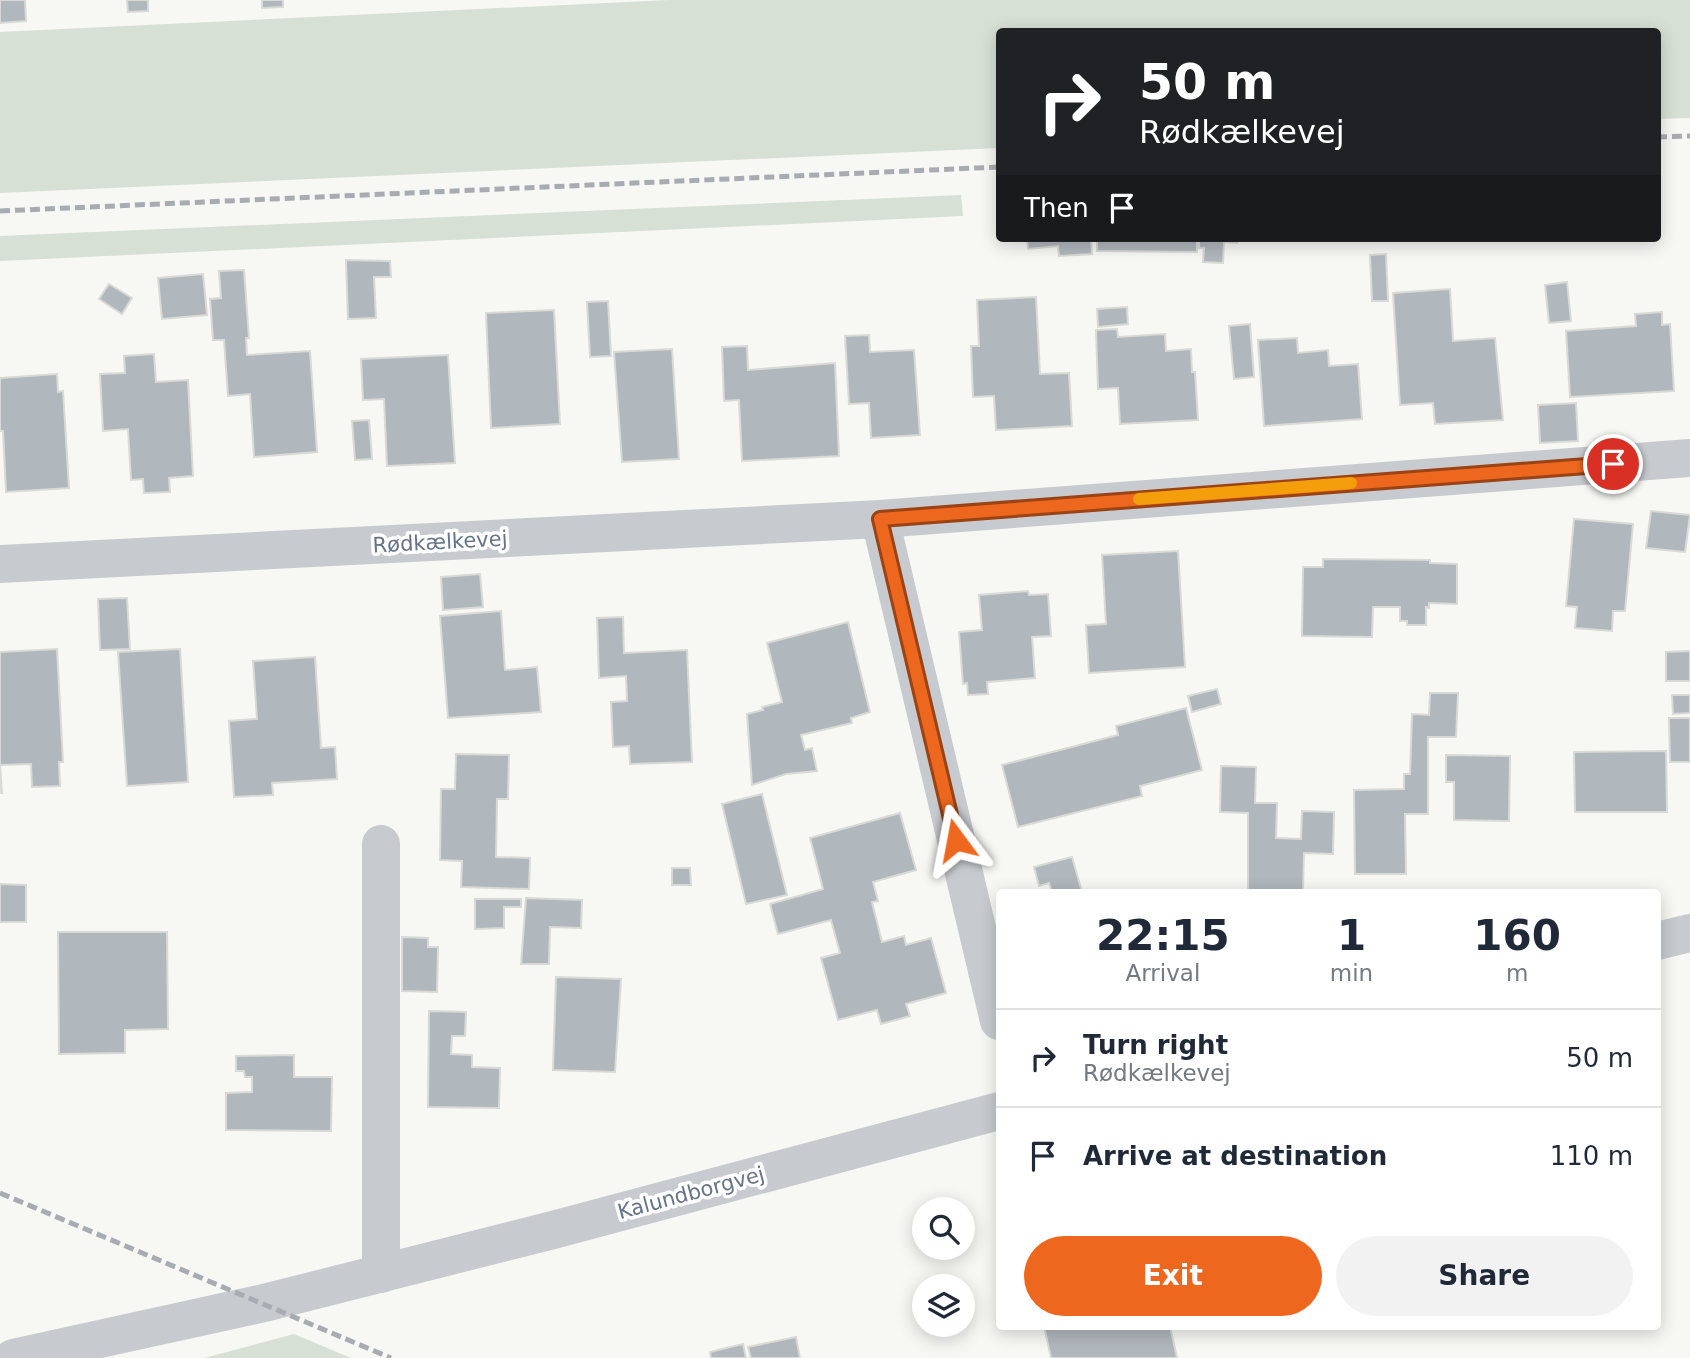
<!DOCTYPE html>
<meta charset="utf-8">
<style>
:root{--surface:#fff;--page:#f2f2f3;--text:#1f2937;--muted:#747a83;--line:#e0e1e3;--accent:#ed671f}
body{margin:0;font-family:"DejaVu Sans",sans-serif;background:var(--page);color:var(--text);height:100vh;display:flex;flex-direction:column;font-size:26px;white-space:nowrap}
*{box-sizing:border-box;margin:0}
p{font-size:23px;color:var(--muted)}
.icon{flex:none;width:38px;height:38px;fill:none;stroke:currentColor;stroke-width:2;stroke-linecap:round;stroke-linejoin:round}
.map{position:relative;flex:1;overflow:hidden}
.details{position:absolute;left:996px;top:889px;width:665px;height:441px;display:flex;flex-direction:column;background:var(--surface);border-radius:7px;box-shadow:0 4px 18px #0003}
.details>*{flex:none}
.guide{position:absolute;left:996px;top:28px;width:665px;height:214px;border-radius:7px;box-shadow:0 4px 18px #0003;background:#202124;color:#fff;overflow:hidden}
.controls{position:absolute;left:912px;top:1197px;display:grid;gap:14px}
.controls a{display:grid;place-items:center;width:63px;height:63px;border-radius:50%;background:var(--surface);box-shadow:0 4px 18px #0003;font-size:35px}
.pin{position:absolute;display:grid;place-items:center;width:60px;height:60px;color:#fff;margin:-30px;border:4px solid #fff;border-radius:50%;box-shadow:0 2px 7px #0007}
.me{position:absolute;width:77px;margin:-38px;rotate:347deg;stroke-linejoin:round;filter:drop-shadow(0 0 5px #0008)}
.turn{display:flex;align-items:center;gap:24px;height:147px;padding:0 28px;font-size:32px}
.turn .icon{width:91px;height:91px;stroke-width:2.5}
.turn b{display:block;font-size:49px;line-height:60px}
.then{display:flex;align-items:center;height:66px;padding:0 28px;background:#0003;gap:14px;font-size:26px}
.eta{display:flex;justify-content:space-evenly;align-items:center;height:119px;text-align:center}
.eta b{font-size:42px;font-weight:700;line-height:49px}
.action{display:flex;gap:14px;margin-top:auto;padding:14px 28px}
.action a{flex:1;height:80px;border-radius:42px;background:var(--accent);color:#fff;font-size:28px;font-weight:700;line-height:80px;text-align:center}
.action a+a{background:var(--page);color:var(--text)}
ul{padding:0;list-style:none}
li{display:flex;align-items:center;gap:21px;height:98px;padding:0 28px;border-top:2px solid var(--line)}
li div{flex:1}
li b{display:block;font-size:26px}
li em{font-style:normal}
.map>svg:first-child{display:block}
.green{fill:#d7e0d5}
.building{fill:#b0b7bd;stroke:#d9d9d6;stroke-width:2}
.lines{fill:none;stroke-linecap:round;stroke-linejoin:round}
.minor{stroke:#c7cace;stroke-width:38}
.rail{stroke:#a7acb3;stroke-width:5;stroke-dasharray:10 5;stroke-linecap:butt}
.route-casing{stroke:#9a4314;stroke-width:18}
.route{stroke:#ed671f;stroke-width:12}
.slow{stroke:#f59e0b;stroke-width:12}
.labels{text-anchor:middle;stroke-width:7;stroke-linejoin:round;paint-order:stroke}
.street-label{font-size:21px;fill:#657487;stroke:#fff}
</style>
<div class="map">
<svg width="1690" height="1358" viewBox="0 0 1690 1358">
<rect width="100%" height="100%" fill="#f7f7f4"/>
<g class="green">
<path d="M669,0h1021v118l-33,1v-87h-658v116l-999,45v-161z"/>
<path d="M961,195l2,21 -963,45v-25z"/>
<path d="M294,1334l57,24h-147z"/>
</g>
<g class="building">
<path d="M0,0h25l1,21 -26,2z"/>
<path d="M127,0h21v11l-20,1z"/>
<path d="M262,0h21v7l-21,1z"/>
<path d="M1027,238h64l1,16 -33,2 -1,-10 -30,3z"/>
<path d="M1097,238h100v14l-100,-1z"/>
<path d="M1199,238h38v5l-13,-1 -1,21 -20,-1 1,-14h-5z"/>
<path d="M1386,254l2,47h-16l-2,-46z"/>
<path d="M346,260l44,1 1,16h-17l2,41 -28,1z"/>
<path d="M244,270l5,68h-3l1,17 63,-4 7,101 -63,5 -4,-63 -22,2 -4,-56h-11l-3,-41 11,-1 -2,-27z"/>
<path d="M203,274l4,41 -45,4 -4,-41z"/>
<path d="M1567,282l4,39 -22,2 -4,-38z"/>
<path d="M109,284l23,14 -10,16 -23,-15z"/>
<path d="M1450,289l3,52 42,-3 8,82 -68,4 -2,-21 -33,2 -7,-112z"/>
<path d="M1036,297l4,77 29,-1 3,53 -76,4 -2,-34 -21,1 -2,-51h8l-2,-46z"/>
<path d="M608,301l3,55 -21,1 -3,-55z"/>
<path d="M1127,307l1,17 -30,3 -1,-18z"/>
<path d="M554,310l6,114 -69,4 -5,-115z"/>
<path d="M1662,312v13l8,-1 4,67 -104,6 -4,-66 70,-5 -1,-12z"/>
<path d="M1250,324l4,53 -20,2 -5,-53z"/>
<path d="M1117,329l1,8 47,-3 1,17 25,-2 1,23h3l3,48 -78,4 -2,-36 -20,1 -2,-59z"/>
<path d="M869,335l1,17 44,-2 6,85 -49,3 -2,-35 -20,1 -4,-68z"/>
<path d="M1297,338l1,15 30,-3 1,16 29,-2 4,55 -98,7 -6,-86z"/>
<path d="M747,346l1,24 87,-7 4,93 -97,5 -3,-61 -15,1 -2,-54z"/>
<path d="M672,349l7,110 -57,3 -8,-110z"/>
<path d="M154,354l2,28 32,-2 5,96 -24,2 1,14 -26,1 -1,-14 -12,1 -3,-51 -25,2 -3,-57 25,-1 -1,-17z"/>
<path d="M448,355l7,108 -68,3 -3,-67 -21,1 -2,-41z"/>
<path d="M57,374l1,18 5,-1 6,97 -63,4 -3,-61h-3v-53z"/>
<path d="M1576,403l2,38 -38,2 -2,-38z"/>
<path d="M369,420l3,39 -17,1 -3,-39z"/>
<path d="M1651,511l39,4 -5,37 -39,-4z"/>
<path d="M1574,519l59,5 -8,87h-12l-1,20 -37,-3 2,-21 -11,-1z"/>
<path d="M1178,551l7,116 -96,6 -3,-48 20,-1 -4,-69z"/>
<path d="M1323,559l107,1v3l27,1v40l-28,-1v5l-3,-1v18h-19v-4h-7v-14h-27l-1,30 -70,-1 1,-69h20z"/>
<path d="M480,574l3,33 -40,3 -2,-33z"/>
<path d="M1028,591l1,4 19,-1 3,42 -19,1 3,41 -48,4 1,12 -20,1 -1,-12 -4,1 -4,-52 23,-2 -3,-35z"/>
<path d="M127,598l3,51 -30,1 -2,-51z"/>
<path d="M501,611l4,59 32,-3 4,45 -93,6 -8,-102z"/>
<path d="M623,617l1,36 63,-3 5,112 -62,2 -1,-18 -16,1 -2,-45 16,-1 -1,-25 -27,2 -2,-60z"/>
<path d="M848,622l22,90 -19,6 1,5 -51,12 4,15 7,-2 5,23 -31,3 -34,11 -5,-71 16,-4 -1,-3 20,-5 -15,-59z"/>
<path d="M57,649l6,113h-4l1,24 -28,1 -1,-23 -31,1 2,28h-2v-141z"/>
<path d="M180,649l8,133 -61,4 -9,-134z"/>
<path d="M1690,651v30h-24v-29z"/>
<path d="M315,657l6,91 14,-1 2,32 -65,4 1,12 -39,2 -5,-76 28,-2 -4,-58z"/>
<path d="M1217,689l4,15 -29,8 -4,-16z"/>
<path d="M1430,693h28l-2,44h-28v77h-23l1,60h-51l-1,-84 50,-1v-15h6l2,-60 17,1z"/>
<path d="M1672,695h18v18l-17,1z"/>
<path d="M1186,708l16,62 -62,16 2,10 -124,31 -16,-62 116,-30 -2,-9z"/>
<path d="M1669,718h21v44h-20z"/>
<path d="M1666,751l1,61h-92l-1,-60z"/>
<path d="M456,754l53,1 -1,44h-11l-1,58 34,1 -1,31 -68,-2 1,-26 -22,-1 1,-71h14z"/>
<path d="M1446,755l64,1 -1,65 -55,-1v-38h-8z"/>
<path d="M1221,766l35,1 -1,36h22l-1,35 25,1 1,-28 32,1 -1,42 -29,-1 -1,39h-55v-79l-28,-1z"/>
<path d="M762,794l25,101 -41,9 -24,-100z"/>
<path d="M900,813l16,57 -43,12 5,19 -6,1 10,40 22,-6 2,9 25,-7 15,55 -40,11 4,12 -29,8 -4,-14 -39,10 -17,-62 19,-5 -9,-33 -53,14 -8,-30 53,-15 -13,-51z"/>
<path d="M1072,857l10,35h-30l-3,-9 -10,3 -5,-19z"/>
<path d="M672,868h18l1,17h-19z"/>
<path d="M0,884l26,1v37h-26z"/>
<path d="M526,898l56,2 -1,28 -31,-1 -1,37h-28z"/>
<path d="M475,899h46v8h-17v21l-29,1z"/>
<path d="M58,932h109l1,97 -43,1v23l-66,1z"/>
<path d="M402,937l26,1v9h10l-1,45 -35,-1z"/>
<path d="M556,977l65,2 -6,93 -62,-2z"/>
<path d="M429,1011l37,1 -1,24h-13l-1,18 21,1v12l28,1 -1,40 -71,-1z"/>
<path d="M294,1055v22h38l-1,54 -105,-1v-37l26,-1v-15h-7l-1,-6h-8v-15z"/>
<path d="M1044,1326h126l7,32h-126z"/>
<path d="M796,1337l4,21h-49l-3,-11z"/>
<path d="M743,1344l3,14h-35l-1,-6z"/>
</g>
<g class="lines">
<g class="minor">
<path d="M880,519l119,502"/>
<path d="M0,564l880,-45 810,-61"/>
<path d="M1657,941l33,-8"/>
<path d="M381,1274v-430"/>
<path d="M13,1358l251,-55 289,-73 446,-119"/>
</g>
<g class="rail">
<path d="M1657,137l33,-1"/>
<path d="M0,211l999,-44"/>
<path d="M0,1193l391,165"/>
</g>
</g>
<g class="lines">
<g class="route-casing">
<path id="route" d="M956,840l-76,-321 733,-55"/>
</g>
<use href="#route" class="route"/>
<path class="slow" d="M1139,499l212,-16"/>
</g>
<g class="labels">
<g class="street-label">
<text transform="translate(440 542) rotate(-3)" y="7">Rødkælkevej</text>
<text transform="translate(691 1193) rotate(-15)" y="7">Kalundborgvej</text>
</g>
</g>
</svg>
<div class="controls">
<a><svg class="icon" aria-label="search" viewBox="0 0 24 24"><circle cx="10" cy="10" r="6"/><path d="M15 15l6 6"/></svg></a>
<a><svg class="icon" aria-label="layers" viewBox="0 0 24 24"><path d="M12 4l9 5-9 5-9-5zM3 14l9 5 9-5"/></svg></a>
</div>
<div class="pin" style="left:1613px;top:464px;background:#d93025"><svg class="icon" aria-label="arrive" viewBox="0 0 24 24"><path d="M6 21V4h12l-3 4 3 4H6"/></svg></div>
<svg class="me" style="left:956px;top:840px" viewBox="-20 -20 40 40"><path d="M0-17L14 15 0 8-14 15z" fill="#ed671f" stroke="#fff" stroke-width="4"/></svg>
<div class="guide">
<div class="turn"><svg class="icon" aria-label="right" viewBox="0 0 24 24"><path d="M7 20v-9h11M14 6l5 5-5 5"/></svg><div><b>50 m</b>Rødkælkevej</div></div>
<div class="then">Then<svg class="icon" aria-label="arrive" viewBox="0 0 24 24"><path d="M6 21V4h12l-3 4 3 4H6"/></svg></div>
</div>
<section class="details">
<div class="eta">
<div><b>22:15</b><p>Arrival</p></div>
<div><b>1</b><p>min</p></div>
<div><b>160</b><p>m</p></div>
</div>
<ul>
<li><svg class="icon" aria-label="right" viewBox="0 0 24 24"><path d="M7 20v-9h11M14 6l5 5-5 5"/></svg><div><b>Turn right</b><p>Rødkælkevej</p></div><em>50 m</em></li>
<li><svg class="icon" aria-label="arrive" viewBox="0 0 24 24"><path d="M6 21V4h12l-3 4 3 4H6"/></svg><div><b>Arrive at destination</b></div><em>110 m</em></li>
</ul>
<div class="action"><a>Exit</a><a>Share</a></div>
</section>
</div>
